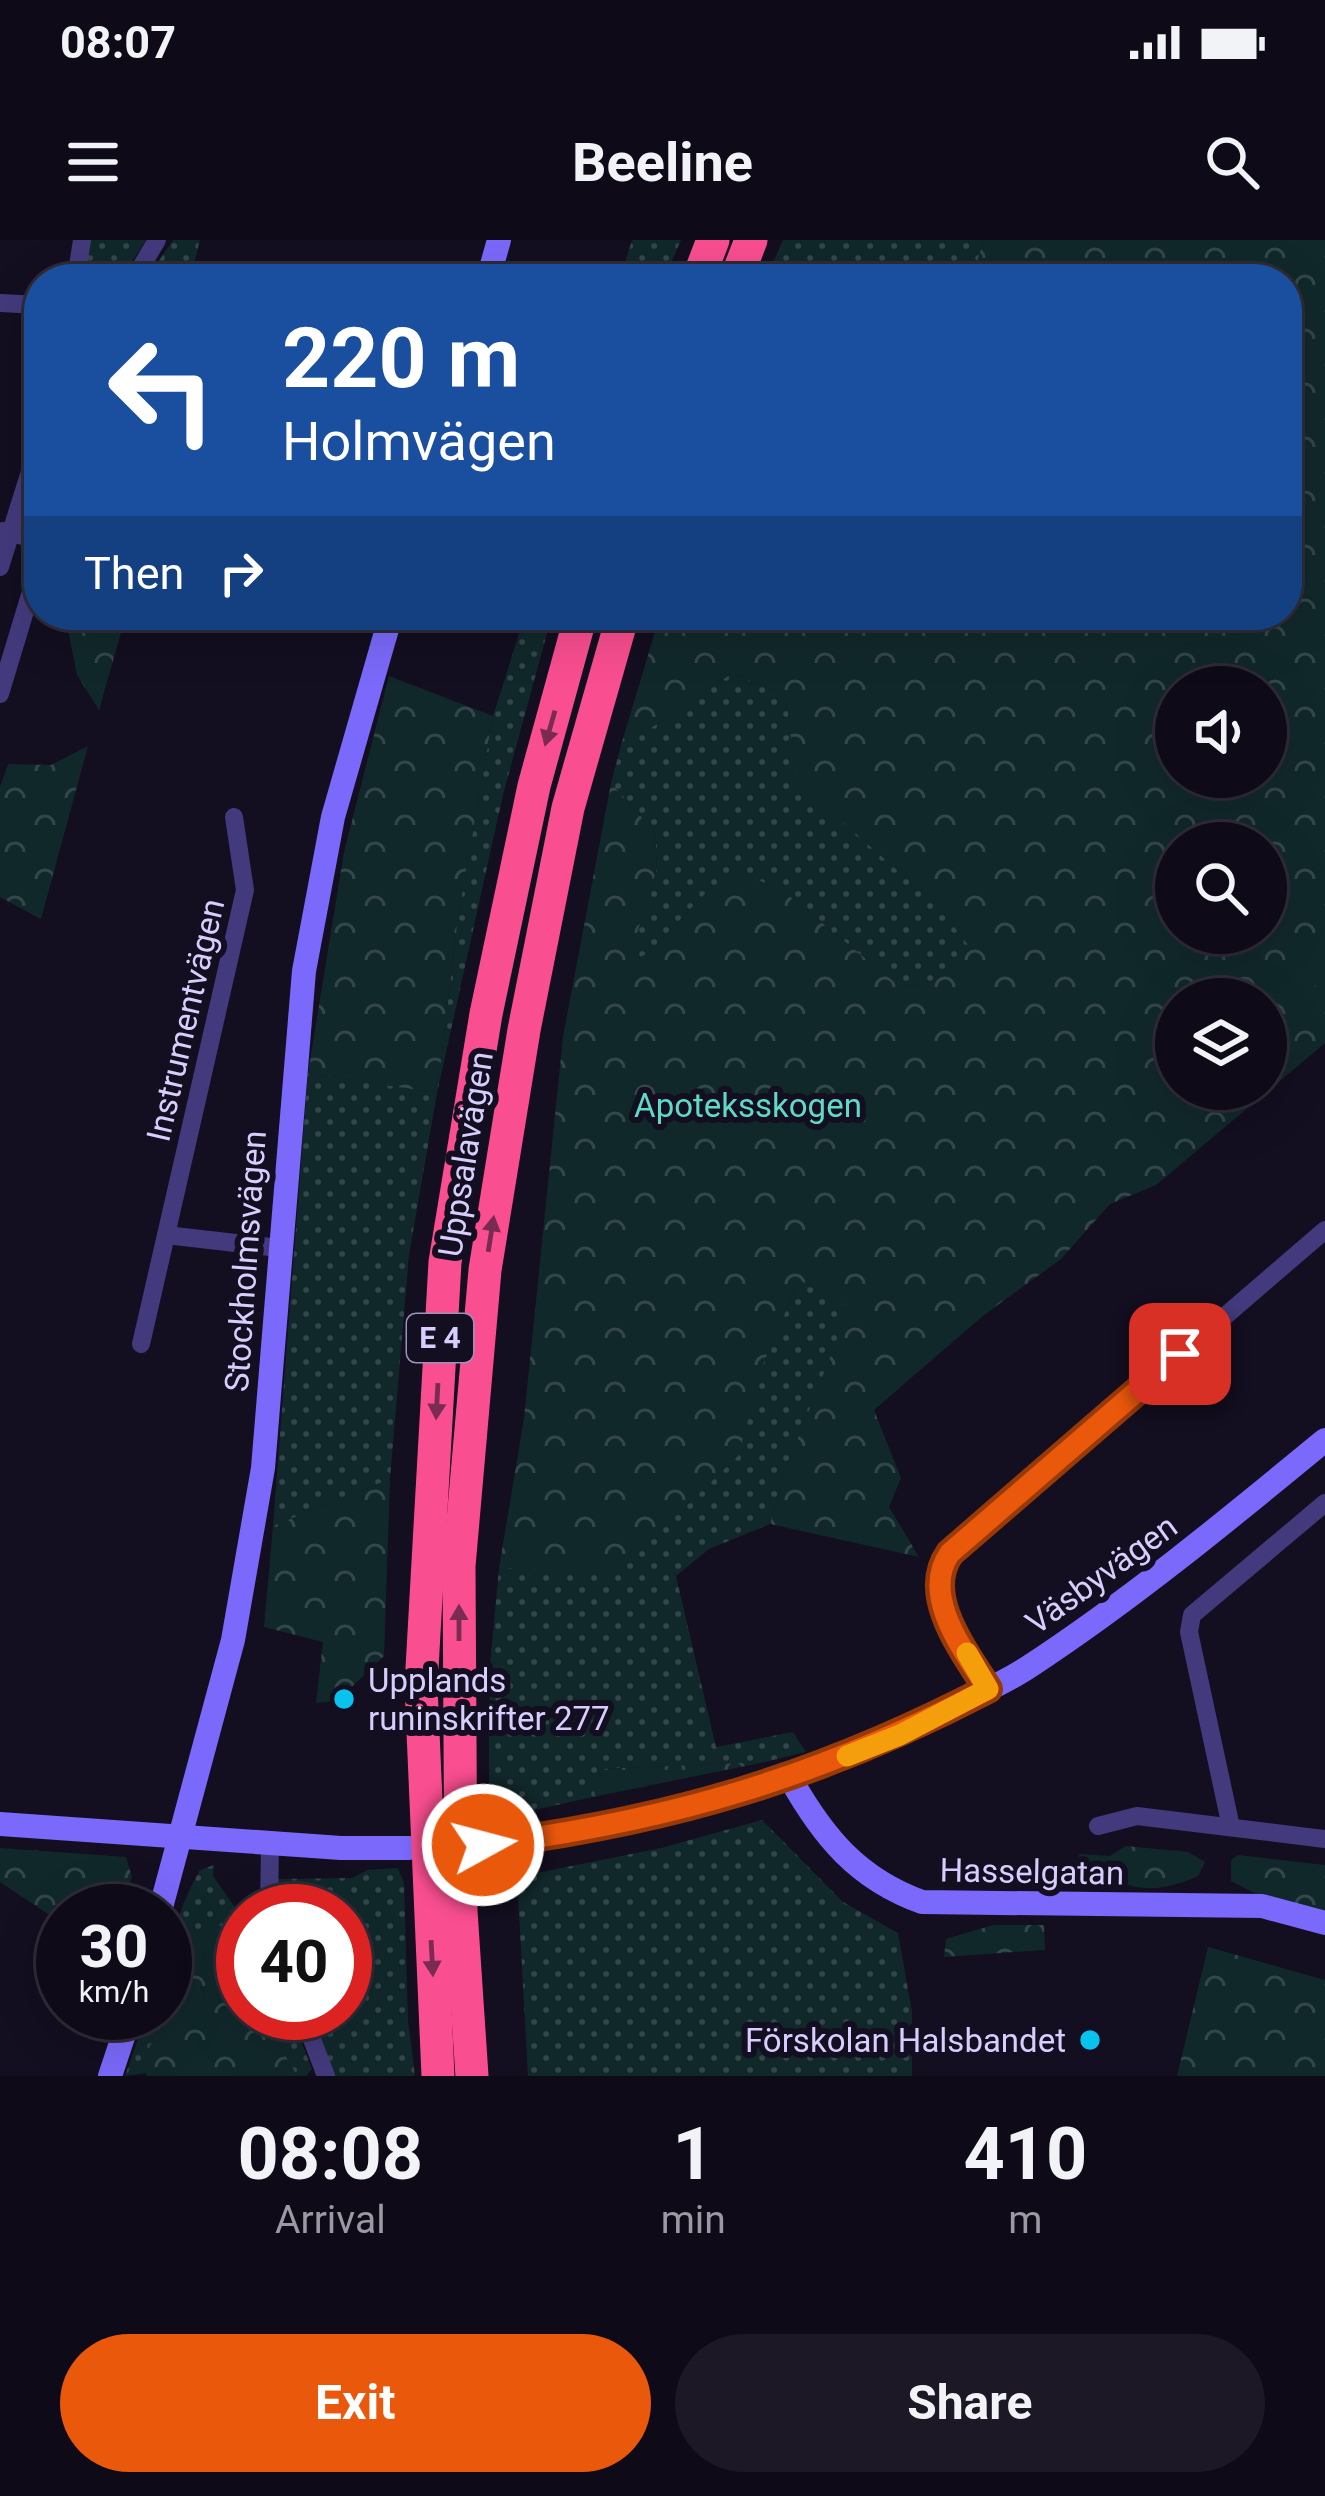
<!DOCTYPE html>
<meta charset="utf-8">
<style>
:root{--surface:#0e0a18;--page:#1c1825;--text:#f1f3f6;--muted:#9b9aa2;--line:#2e2b37;--accent:#ea580c}
body{margin:0;font-family:Roboto,sans-serif;background:var(--page);color:var(--text);height:100vh;display:flex;flex-direction:column;font-size:45px;white-space:nowrap}
*{box-sizing:border-box;margin:0}
p{font-size:39px;color:var(--muted)}
.icon{flex:none;width:66px;height:66px;fill:none;stroke:currentColor;stroke-width:2;stroke-linecap:round;stroke-linejoin:round}
.map{position:relative;height:1836px;overflow:hidden}
.side{display:flex;flex-direction:column;background:var(--surface);flex:1}
.side>*{flex:none}
.banner{position:absolute;left:24px;top:24px;width:1278px;height:366px;border-radius:48px;box-shadow:0 12px 48px #0002,0 0 0 3px var(--line);background:#1a4fa0;color:#fff;overflow:hidden}
.controls{position:absolute;left:1155px;top:426px;display:grid;gap:24px}
.controls a{display:grid;place-items:center;width:132px;height:132px;border-radius:50%;background:var(--surface);box-shadow:0 12px 48px #0002,0 0 0 3px var(--line);font-size:60px}
.speed{position:absolute;left:36px;top:1644px;display:flex;gap:24px;font-size:60px;font-weight:700;text-align:center}
.speed>*{display:grid;place-content:center;width:156px;height:156px;border-radius:50%;background:var(--surface);box-shadow:0 12px 48px #0002,0 0 0 3px var(--line);line-height:1}
.speed small{font-size:30px;font-weight:400}
.speed .limit{border:18px solid #d22;background:#fff;color:#111}
.pin{position:absolute;display:grid;place-items:center;width:102px;height:102px;color:#fff;margin:-51px;border-radius:24px;box-shadow:0 6px 18px #0006}
.me{position:absolute;width:132px;margin:-66px;rotate:83deg;stroke-linejoin:round;filter:drop-shadow(0 0 9px #0008)}
.turn{display:flex;align-items:center;gap:42px;height:252px;padding:0 60px;font-size:54px}
.turn .icon{width:156px;height:156px;stroke-width:2.5}
.turn b{display:block;font-size:84px;line-height:102px}
.then{display:flex;align-items:center;height:114px;padding:0 60px;background:#0003;gap:24px;font-size:45px}
.eta{display:flex;justify-content:space-evenly;align-items:center;height:204px;text-align:center}
.eta b{font-size:72px;font-weight:700;line-height:84px}
.cta{display:flex;gap:24px;margin-top:auto;padding:24px 60px}
.cta a{flex:1;height:138px;border-radius:72px;background:var(--accent);color:#fff;font-size:48px;font-weight:700;line-height:138px;text-align:center}
.cta a+a{background:var(--page);color:var(--text)}
.status{display:flex;justify-content:space-between;align-items:center;height:84px;padding:0 60px;background:var(--surface);direction:ltr}
.status svg{height:33px;fill:currentColor}
header{display:flex;justify-content:space-between;align-items:center;height:156px;padding:0 60px;background:var(--surface);font-size:54px;font-weight:700}
.map>svg:first-child{display:block}
.grass{fill:url(#grass-dots)}
.forest{fill:url(#forest-crowns);fill-rule:evenodd}
.garden{fill:#11282a}
.lines{fill:none;stroke-linecap:round;stroke-linejoin:round}
.street{stroke:#433a7d;stroke-width:18}
.secondary{stroke:#7a69fa;stroke-width:24}
.highway{stroke:#f94e90;stroke-width:33}
.oneway{fill:#7a2b52}
.route-casing{stroke:#983908;stroke-width:30}
.route{stroke:#ea580c;stroke-width:21}
.slow{stroke:#f59e0b;stroke-width:21}
.poi-dot{fill:#09c3ef;stroke:#130e20;stroke-width:4.5}
.labels{text-anchor:middle;stroke-width:12;stroke-linejoin:round;paint-order:stroke}
.shield{fill:#130e20;stroke:#9d94bb;stroke-width:3}
.shield-label{font-size:30px;font-weight:bold;fill:#d8cefd}
.street-label{font-size:33px;fill:#d8cefd;stroke:#130e20}
.park-label{font-size:33px;fill:#5edac6;stroke:#130e20}
.poi-label{font-size:33px;fill:#d8cefd;stroke:#130e20;text-anchor:start}
</style>
<div class="status"><b>08:07</b><svg viewBox="0 0 49 12"><path d="M0 12V9h3v3zM5 12V6h3v6zM10 12V3h3v9zM15 12V0h3v12zM26 1h20v11H26zM47 4h2v5h-2z"/></svg></div>
<header><svg class="icon" aria-label="menu" viewBox="0 0 24 24"><path d="M4 6h16M4 12h16M4 18h16"/></svg>Beeline<svg class="icon" aria-label="search" viewBox="0 0 24 24"><circle cx="10" cy="10" r="6"/><path d="M15 15l6 6"/></svg></header>
<div class="map">
<svg width="1325" height="1836" viewBox="0 0 1325 1836">
<defs>
<pattern id="grass-dots" width="8" height="8" patternUnits="userSpaceOnUse" patternTransform="scale(3)"><rect width="8" height="8" fill="#11282a"/><path d="M2 2h.1M6 6h.1" fill="none" stroke="#33464a" stroke-width="1.8" stroke-linecap="round"/></pattern>
<pattern id="forest-crowns" width="20" height="18" patternUnits="userSpaceOnUse" patternTransform="scale(3)"><rect width="20" height="18" fill="#11282a"/><path d="M2 6a3 3 0 1 1 6 0M12 15a3 3 0 1 1 6 0" fill="none" stroke="#33464a"/></pattern>
</defs>
<rect width="100%" height="100%" fill="#130e20"/>
<g class="grass">
<path d="M89,0h57l-25,39h-35z"/>
<path d="M173,0h27l-10,39h-44z"/>
<path d="M632,0h49l-17,39h-44z"/>
<path d="M783,0h201l-7,25 -17,14h-194z"/>
<path d="M525,375h27l-49,180 -66,298 -28,162 -19,224 -117,47 35,-453 129,20 21,-176 35,-201z"/>
<path d="M732,433l54,22 11,86 142,126 33,42 -45,37 -29,-1 -115,-94 -73,-2 -63,65 -20,10 30,-96 -2,-36 -44,-49 11,-41 39,-20z"/>
<path d="M799,1040l52,27 -66,164 -15,53 -61,25 -33,27 40,171 77,-15 13,20 -41,10 -165,7 -7,28 -104,23v-144l10,-108 121,1 144,-207z"/>
<path d="M762,1580l81,82 55,31 14,79v64h-384l-11,-199 144,-29z"/>
<path d="M214,1625l-1,11 30,43v38l-38,-23 -22,8 -8,61 -11,14 -7,26 -7,2 -2,28 -23,3 22,-63h18c0,-54 8,-95 35,-143z"/>
<path d="M398,1628l6,15 4,137 7,56h-80l-25,-63h35v-102h-67l-3,-20 3,-12 74,-1 16,-8z"/>
<path d="M261,1773h29l22,56 -6,7h-9z"/>
</g>
<g class="forest">
<path d="M984,0h341v803l-169,142 -46,19 -49,55 -77,56 -110,95 27,68 -12,29 30,50 -149,-33 15,-53 65,-164 -51,-27 -35,82 -26,94 -118,114 -121,-2 25,-150 39,-381 48,-254 44,49 2,36 -29,95 19,-9 63,-65 33,-16 40,18 115,94 29,1 44,-37 -32,-42 -143,-126 -10,-86 -54,-22 -71,49 -39,20 38,-127h627v-336h-327l16,-14zM1176,447h90v90h-90zM1176,603h90v90h-90zM1176,759h90v90h-90z"/>
<path d="M65,375h61l-27,95 -22,-35z"/>
<path d="M389,436l104,40 -35,201 -21,176 -129,-20 36,-221z"/>
<path d="M88,506l-47,173 -41,-22v-110l8,-23 43,1z"/>
<path d="M390,1239l-6,177 -47,45 -21,2 7,-61 -59,-15 9,-101z"/>
<path d="M765,1522l-172,35 7,-28z"/>
<path d="M1126,1606l62,6 17,10 -7,14c-33,14 -53,17 -87,3l-14,10h-20l-11,-18 14,-17 30,2z"/>
<path d="M0,1608l126,9 6,20 -12,34h-57v13l-63,-42z"/>
<path d="M1238,1615l87,10v48l-63,-16 -31,-16v-21z"/>
<path d="M215,1685l9,1 12,10 -1,16 8,5v56h18l36,63h-151l4,-31 7,-2c0,-16 8,-23 15,-36 13,-22 5,-54 18,-77l15,4z"/>
<path d="M993,1685h51l1,25 -101,7 2,-18z"/>
<path d="M1208,1707l117,33v96h-148z"/>
</g>
<path class="garden" d="M1301,696l24,14v19l-23,38 -32,-19z"/>
<g class="lines">
<g class="street">
<path d="M76,39l6,-39"/>
<path d="M134,39l23,-39"/>
<path d="M0,63l39,2"/>
<path d="M3,291l36,9"/>
<path d="M0,327l39,-124"/>
<path d="M0,454l39,-129"/>
<path d="M234,577l11,73 -79,345 113,13"/>
<path d="M141,1104l25,-109"/>
<path d="M988,1449c-24,-38 -68,-94 -38,-136l375,-323"/>
<path d="M1098,1586l39,-10 188,23"/>
<path d="M1231,1587l-42,-195 3,-17 133,-112"/>
<path d="M269,1671l1,-68"/>
<path d="M302,1773l24,63"/>
</g>
<g class="secondary">
<path d="M488,39l11,-39"/>
<path d="M790,1538c33,59 68,101 132,124l340,4 63,17"/>
<path d="M0,1584l341,24h68"/>
<path d="M483,1605c165,-21 323,-62 471,-138 24,-13 50,-24 73,-39 104,-68 202,-149 298,-228"/>
<path d="M160,1671l73,-271 30,-172 41,-497 29,-154 58,-202"/>
<path d="M110,1836l21,-63"/>
</g>
<g class="highway">
<path d="M698,39l15,-39"/>
<path d="M736,39l15,-39"/>
<path d="M438,1836l-17,-390 24,-424 41,-248 48,-228 47,-171"/>
<path d="M472,1836l-11,-165 -2,-345 26,-296 39,-240 44,-222 55,-193"/>
</g>
</g>
<defs><path id="oneway-solid" d="M-6-.8H1V-3.2L6.5 0L1 3.2V.8H-6Z" transform="scale(3)"/></defs>
<g class="oneway">
<use href="#oneway-solid" transform="translate(550 488) rotate(106)"/>
<use href="#oneway-solid" transform="translate(491 994) rotate(-81)"/>
<use href="#oneway-solid" transform="translate(437 1161) rotate(93)"/>
<use href="#oneway-solid" transform="translate(459 1383) rotate(-90)"/>
<use href="#oneway-solid" transform="translate(432 1718) rotate(87)"/>
</g>
<g class="lines">
<g class="route-casing">
<path id="route" d="M483,1605c188,-24 336,-68 505,-156 -24,-38 -68,-94 -38,-136l230,-199"/>
</g>
<use href="#route" class="route"/>
<path class="slow" d="M847,1516l53,-21 88,-46 -21,-36"/>
</g>
<g class="poi-dot">
<circle cx="344" cy="1459" r="12"/>
<circle cx="1090" cy="1800" r="12"/>
</g>
<g class="labels">
<rect class="shield" x="407" y="1074" width="66" height="48" rx="9"/>
<g class="shield-label">
<text x="440" y="1108">E 4</text>
</g>
<g class="street-label">
<text transform="translate(185 780) rotate(-77)" y="12">Instrumentvägen</text>
<text transform="translate(465 914) rotate(-81)" y="12">Uppsalavägen</text>
<text transform="translate(245 1021) rotate(-86)" y="12">Stockholmsvägen</text>
<text transform="translate(1101 1334) rotate(-36)" y="12">Väsbyvägen</text>
<text transform="translate(1032 1631) rotate(1)" y="12">Hasselgatan</text>
</g>
<g class="park-label">
<text x="748" y="877">Apoteksskogen</text>
</g>
<g class="poi-label">
<text x="368" y="1452">Upplands<tspan x="368" dy="38">runinskrifter 277</tspan></text>
<text x="1066" y="1812" text-anchor="end">Förskolan Halsbandet</text>
</g>
</g>
</svg>
<div class="controls">
<a><svg class="icon" aria-label="sound" viewBox="0 0 24 24"><path d="M4 9h4l5-4v14l-5-4H4zM17 9q2 3 0 6"/></svg></a>
<a><svg class="icon" aria-label="search" viewBox="0 0 24 24"><circle cx="10" cy="10" r="6"/><path d="M15 15l6 6"/></svg></a>
<a><svg class="icon" aria-label="layers" viewBox="0 0 24 24"><path d="M12 4l9 5-9 5-9-5zM3 14l9 5 9-5"/></svg></a>
</div>
<div class="speed"><div>30<small>km/h</small></div><div class="limit">40</div></div>
<div class="pin" style="left:1180px;top:1114px;background:#d93025"><svg class="icon" aria-label="arrive" viewBox="0 0 24 24"><path d="M6 21V4h12l-3 4 3 4H6"/></svg></div>
<svg class="me" style="left:483px;top:1605px" viewBox="-20 -20 40 40"><circle r="17" fill="#ea580c" stroke="#fff" stroke-width="3"/><path d="M0-11L8 9 0 5-8 9z" fill="#fff"/></svg>
<div class="banner">
<div class="turn"><svg class="icon" aria-label="left" viewBox="0 0 24 24"><path d="M17 20v-9H6M10 6l-5 5 5 5"/></svg><div><b>220 m</b>Holmvägen</div></div>
<div class="then">Then<svg class="icon" aria-label="right" viewBox="0 0 24 24"><path d="M7 20v-9h11M14 6l5 5-5 5"/></svg></div>
</div>
</div>
<section class="side">
<div class="eta">
<div><b>08:08</b><p>Arrival</p></div>
<div><b>1</b><p>min</p></div>
<div><b>410</b><p>m</p></div>
</div>
<div class="cta"><a>Exit</a><a>Share</a></div>
</section>
